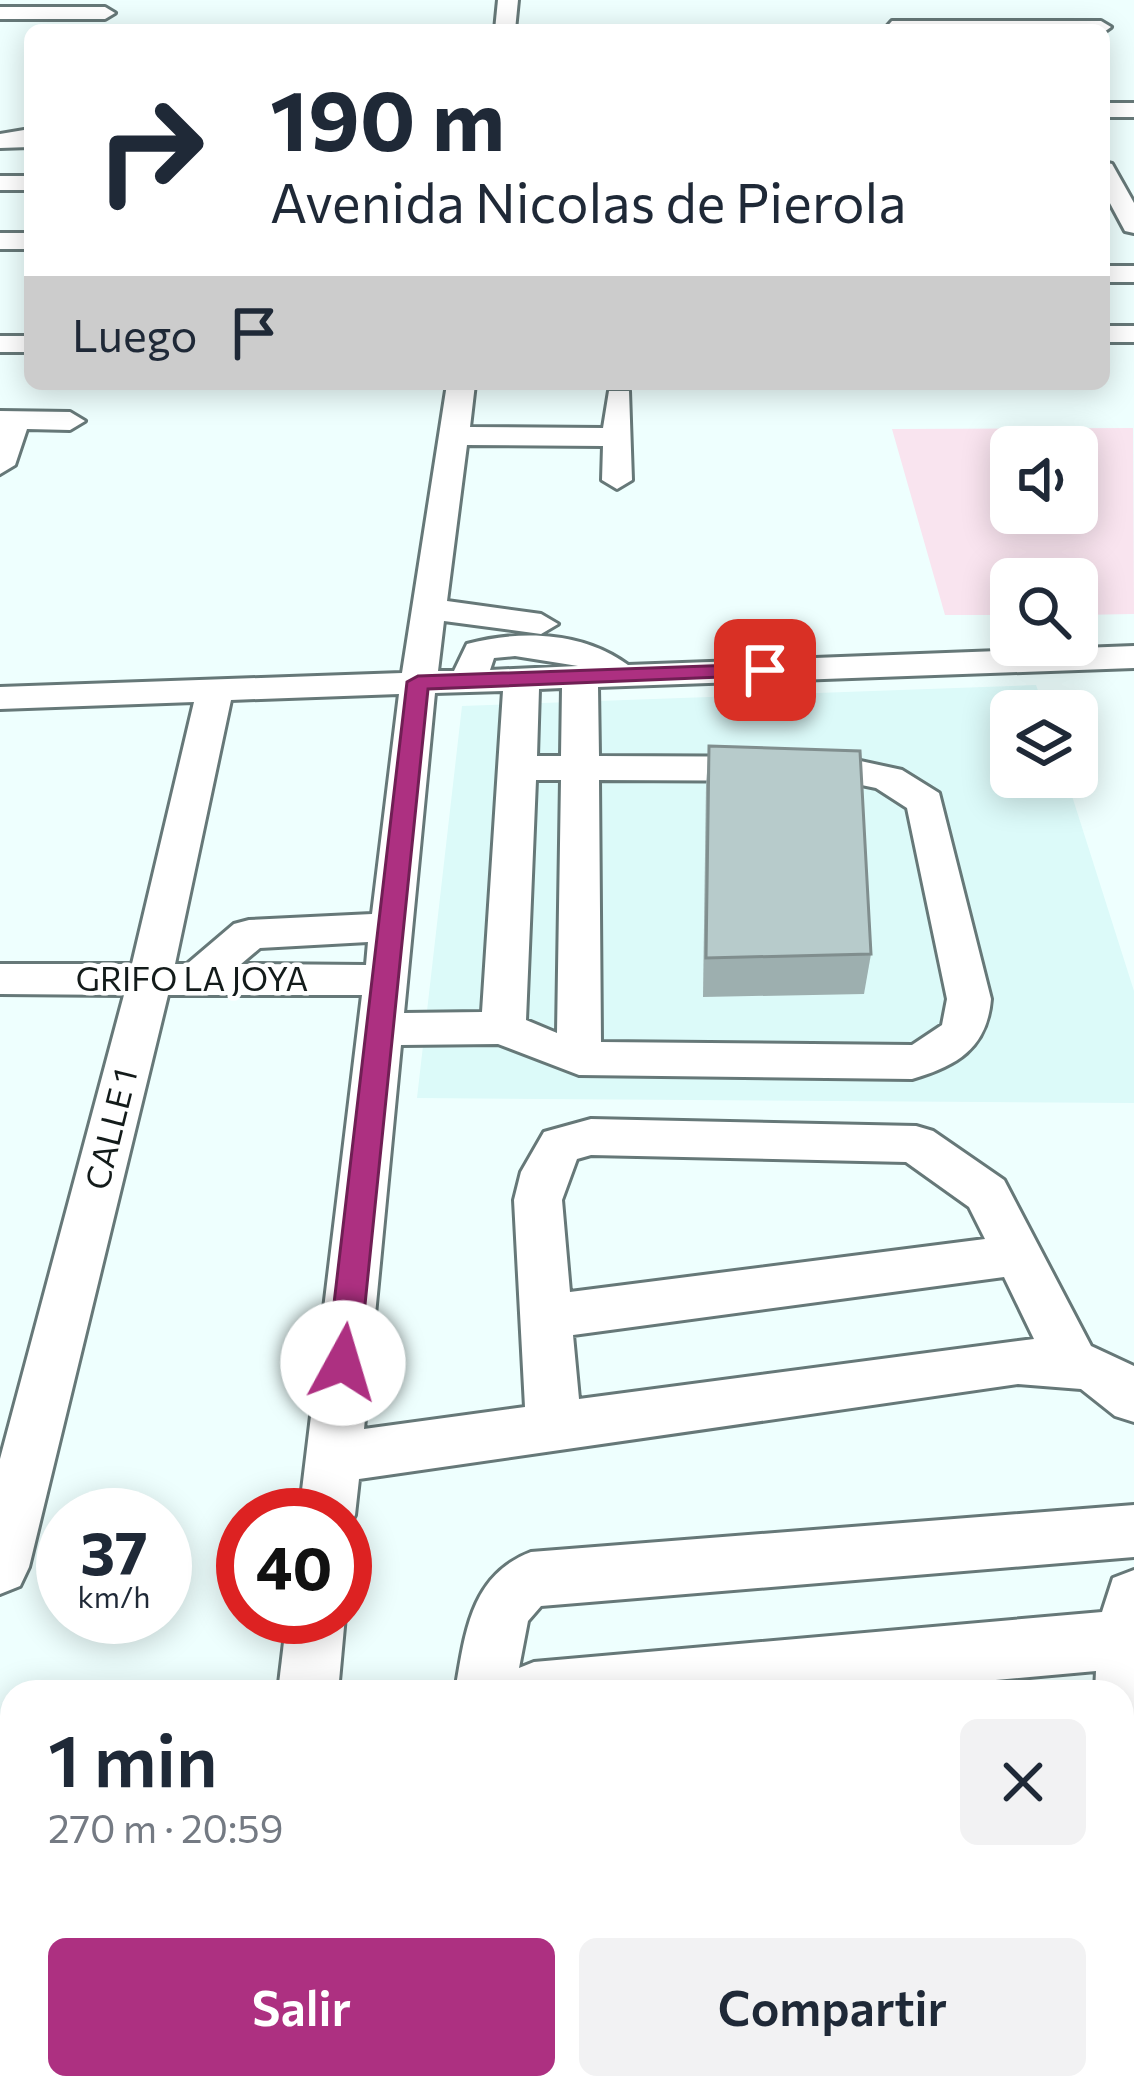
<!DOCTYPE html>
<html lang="es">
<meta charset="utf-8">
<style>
:root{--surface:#fff;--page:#f2f2f3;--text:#1f2937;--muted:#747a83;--accent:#ad3081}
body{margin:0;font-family:Commissioner,sans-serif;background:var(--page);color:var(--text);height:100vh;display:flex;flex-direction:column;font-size:45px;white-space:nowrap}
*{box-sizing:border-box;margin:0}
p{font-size:39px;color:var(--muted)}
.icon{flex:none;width:66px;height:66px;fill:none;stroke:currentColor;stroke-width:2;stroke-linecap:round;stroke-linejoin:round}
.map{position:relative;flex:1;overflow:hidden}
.side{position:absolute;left:0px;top:1680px;width:1134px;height:420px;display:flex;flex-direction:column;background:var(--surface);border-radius:36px 36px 0 0;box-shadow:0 6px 30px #0003}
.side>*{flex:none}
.banner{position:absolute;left:24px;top:24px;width:1086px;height:366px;border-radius:18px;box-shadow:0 6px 30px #0003;background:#fff;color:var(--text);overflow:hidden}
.controls{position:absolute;left:990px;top:426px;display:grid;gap:24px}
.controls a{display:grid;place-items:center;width:108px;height:108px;border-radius:18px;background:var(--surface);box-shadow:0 6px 30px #0003;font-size:60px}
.speed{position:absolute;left:36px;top:1488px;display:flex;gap:24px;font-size:60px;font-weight:700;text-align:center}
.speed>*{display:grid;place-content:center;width:156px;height:156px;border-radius:50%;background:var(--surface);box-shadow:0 6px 30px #0003;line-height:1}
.speed small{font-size:30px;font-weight:400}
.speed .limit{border:18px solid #d22;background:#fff;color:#111}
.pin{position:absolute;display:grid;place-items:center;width:102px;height:102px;color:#fff;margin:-51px;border-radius:24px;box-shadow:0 6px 18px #0006}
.me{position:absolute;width:132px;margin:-66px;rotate:6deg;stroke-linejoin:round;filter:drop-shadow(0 0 9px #0008)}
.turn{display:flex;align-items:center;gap:42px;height:252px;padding:0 48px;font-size:54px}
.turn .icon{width:156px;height:156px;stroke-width:2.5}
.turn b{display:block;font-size:84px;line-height:102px}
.then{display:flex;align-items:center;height:114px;padding:0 48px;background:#0003;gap:24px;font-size:45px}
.round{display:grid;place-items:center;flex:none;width:126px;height:126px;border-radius:18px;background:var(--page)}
.overview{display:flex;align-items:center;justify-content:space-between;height:204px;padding:0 48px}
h1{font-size:72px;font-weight:600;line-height:90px}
.action{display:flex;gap:24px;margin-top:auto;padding:24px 48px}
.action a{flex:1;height:138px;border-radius:18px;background:var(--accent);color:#fff;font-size:48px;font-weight:600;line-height:138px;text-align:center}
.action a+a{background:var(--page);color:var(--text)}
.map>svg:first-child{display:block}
.built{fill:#dcfaf9}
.green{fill:#f9e4ef;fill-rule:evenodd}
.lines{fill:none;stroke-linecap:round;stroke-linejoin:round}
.minor-casing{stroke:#667878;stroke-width:6}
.minor{fill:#fff;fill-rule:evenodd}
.wall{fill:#9dafaf}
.building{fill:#b7cbcb;stroke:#808e8e;stroke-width:3}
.route{fill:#ad3081;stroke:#701f54;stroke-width:3}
.labels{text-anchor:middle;stroke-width:9;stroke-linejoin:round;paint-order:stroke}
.street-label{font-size:33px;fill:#131b1a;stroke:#fff}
</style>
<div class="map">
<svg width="1134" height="2100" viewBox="0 0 1134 2100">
<rect width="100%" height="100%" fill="#eefffe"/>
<path class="built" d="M1036,685l9,26h-34v66h55l68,214v112l-717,-5 45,-392z"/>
<path class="green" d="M1133,428l1,186 -57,1v-36h-66v36h-66l-53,-186zM1011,447h66v66h-66z"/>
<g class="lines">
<g class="minor-casing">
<g id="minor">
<path d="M498,0h20l-3,30h-20z"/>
<path d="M0,7h105l10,6 -10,6h-105z"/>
<path d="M892,21h209l10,6 -7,5 -220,-2z"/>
<rect x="1104" y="103" width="30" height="14"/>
<path d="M30,129v18l-30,1v-14z"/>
<path d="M1104,162l8,2 22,39v30l-9,-2 -21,-39z"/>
<rect x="0" y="176" width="30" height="14"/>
<rect x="0" y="233" width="30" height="16"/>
<rect x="1104" y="266" width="30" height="16"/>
<rect x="1104" y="326" width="30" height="16"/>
<rect x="0" y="336" width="30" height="16"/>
<path d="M447,384h28l-5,43 133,1 6,-37h20l3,89 -15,9 -15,-9 1,-34 -136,-1 -20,156 94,13 17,10 -17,10 -97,-13 -6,50h16l13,-27c52,-14 115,-13 161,21l506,-19v22l-536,19 1,69 243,1 60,13 37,23 52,206c-4,50 -35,67 -79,80l-333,-4 -81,-31 -97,1 -37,384 161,-22 -11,-207 7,-28 23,-40 47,-13 325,7 17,5 71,49 87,166 43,20v56l-19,-6 -34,-27 -63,-5 -659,95 -4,36 -10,19v-19h-46l63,-520h-194l-139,572 -9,19 -20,8v-135l124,-464 -124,-1v-30h132l62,-262 -194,7v-22l402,-14zM515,656l63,10 -88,4 4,-12zM562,688l-1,68h-24l2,-67zM503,691l-21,321 -78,1 31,-320zM399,694l-27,220 -123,6 -15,4 -47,40h-12l56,-264zM536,780h25l-4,253 -31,-13zM599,780l243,1 34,7 31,20 40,191 -5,26 -30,20 -311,-3zM368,942l-2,23 -125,-1 19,-16zM591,1155l315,7 63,45 16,32 -415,53 -8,-92 15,-41zM1004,1277l30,62 -455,60 -6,-64z"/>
<path d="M0,411l70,1 15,9 -15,9 -43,-1 -12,36 -15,9z"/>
<path d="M1134,1505v52l-593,49 -13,15 -9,47 15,-6 568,-50 11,-34 21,-8v320l-12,4v-202h-27l1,-21 -234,21h-407c10,-58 15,-117 76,-140z"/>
<path d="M287,1617l58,-1 -7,76h-60z"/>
<path d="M230,2088h70l-1,12h-70z"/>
</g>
</g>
<use href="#minor" class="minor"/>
</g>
<path class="wall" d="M709,746l162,208 -7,40 -161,3 3,-212z"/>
<path class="building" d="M709,746l151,5 11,203 -165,4z"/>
<path class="route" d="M765,664l8,2v9l-345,14 -69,674 -4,9h-23l-5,-9 80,-681 11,-6z"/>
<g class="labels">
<g class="street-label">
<text x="192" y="991">GRIFO LA JOYA</text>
<text transform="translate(111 1129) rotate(-76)" y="12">CALLE 1</text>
</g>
</g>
</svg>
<div class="controls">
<a><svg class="icon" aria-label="sound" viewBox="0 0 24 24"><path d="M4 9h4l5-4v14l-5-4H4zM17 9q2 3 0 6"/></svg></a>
<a><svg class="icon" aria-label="search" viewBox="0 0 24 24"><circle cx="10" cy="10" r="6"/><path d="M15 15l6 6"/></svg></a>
<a><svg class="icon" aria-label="layers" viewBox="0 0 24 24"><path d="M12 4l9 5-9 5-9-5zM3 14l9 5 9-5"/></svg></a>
</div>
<div class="speed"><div>37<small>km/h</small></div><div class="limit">40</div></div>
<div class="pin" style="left:765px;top:670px;background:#d93025"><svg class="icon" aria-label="arrive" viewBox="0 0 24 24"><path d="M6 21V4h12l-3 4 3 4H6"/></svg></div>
<svg class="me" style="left:343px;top:1363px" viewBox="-20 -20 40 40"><circle r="19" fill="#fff"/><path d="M0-13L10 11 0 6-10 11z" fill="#ad3081"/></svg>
<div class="banner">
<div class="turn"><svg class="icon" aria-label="right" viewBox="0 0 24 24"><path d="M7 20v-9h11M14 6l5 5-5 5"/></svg><div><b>190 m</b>Avenida Nicolas de Pierola</div></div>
<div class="then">Luego<svg class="icon" aria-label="arrive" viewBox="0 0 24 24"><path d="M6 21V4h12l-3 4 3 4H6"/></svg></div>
</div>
<section class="side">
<div class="overview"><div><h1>1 min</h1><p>270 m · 20:59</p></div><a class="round"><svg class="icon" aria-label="close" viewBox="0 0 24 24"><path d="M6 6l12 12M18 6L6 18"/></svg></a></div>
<div class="action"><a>Salir</a><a>Compartir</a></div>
</section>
</div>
